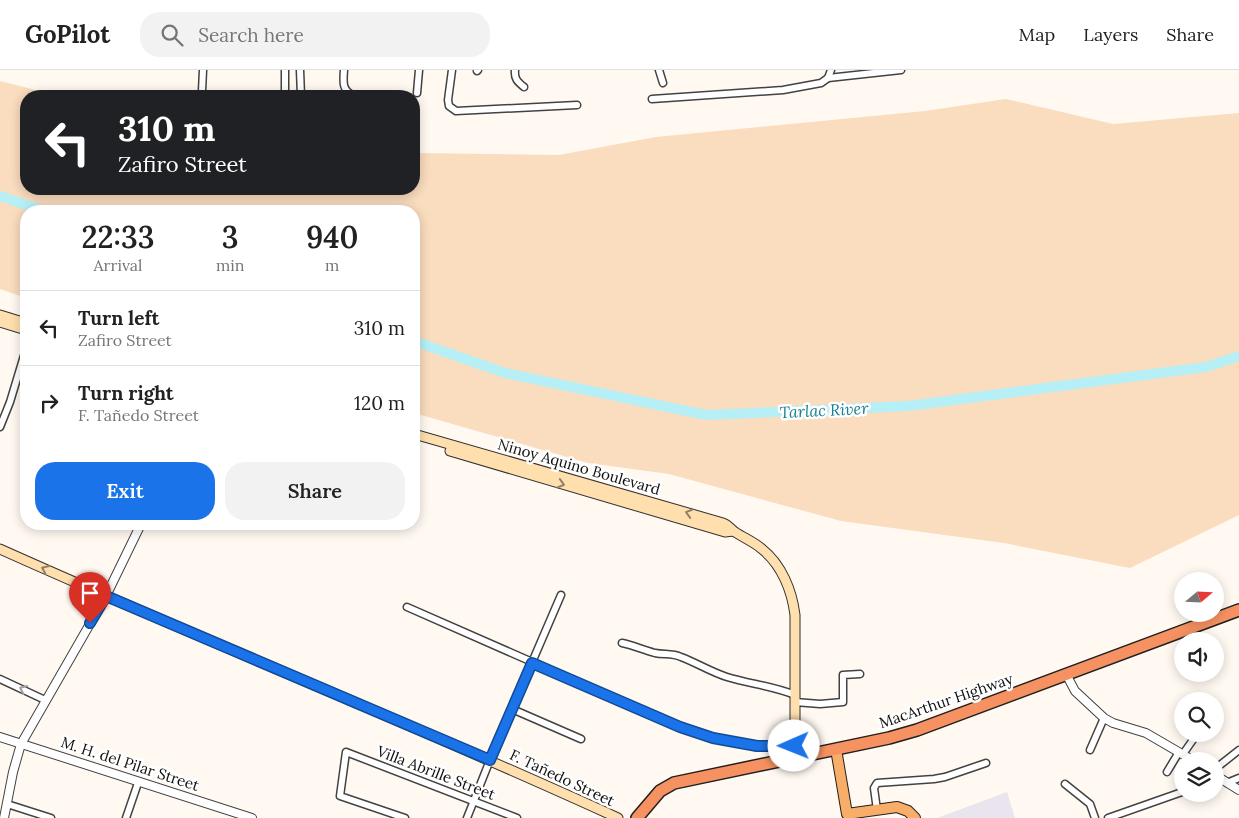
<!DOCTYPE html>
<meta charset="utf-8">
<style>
:root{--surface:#fff;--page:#f2f2f2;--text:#222;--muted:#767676;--line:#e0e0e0;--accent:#1a73e8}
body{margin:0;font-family:Lora,serif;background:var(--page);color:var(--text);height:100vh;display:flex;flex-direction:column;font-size:19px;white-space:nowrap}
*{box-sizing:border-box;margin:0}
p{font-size:16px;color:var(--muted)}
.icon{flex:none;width:28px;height:28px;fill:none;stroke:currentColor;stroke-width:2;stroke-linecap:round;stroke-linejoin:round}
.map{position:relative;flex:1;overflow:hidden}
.side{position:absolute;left:20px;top:135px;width:400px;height:325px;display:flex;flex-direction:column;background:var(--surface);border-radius:20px;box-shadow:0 2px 12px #0003}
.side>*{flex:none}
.guide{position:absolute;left:20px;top:20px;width:400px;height:105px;border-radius:20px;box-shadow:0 2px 12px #0003;background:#202124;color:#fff;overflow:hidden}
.needle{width:32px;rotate:71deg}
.fabs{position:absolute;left:1174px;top:502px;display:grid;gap:10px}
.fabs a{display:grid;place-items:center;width:50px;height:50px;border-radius:50%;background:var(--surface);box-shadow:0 2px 12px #0003;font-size:25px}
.pin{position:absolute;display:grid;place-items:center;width:42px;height:42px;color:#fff;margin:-51px -21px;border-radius:50% 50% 50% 0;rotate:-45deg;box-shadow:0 0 5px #0007}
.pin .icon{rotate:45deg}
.me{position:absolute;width:55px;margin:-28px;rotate:269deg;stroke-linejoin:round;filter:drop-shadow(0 0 4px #0008)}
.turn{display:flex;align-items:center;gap:18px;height:105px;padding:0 15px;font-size:22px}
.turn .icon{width:65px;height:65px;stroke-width:2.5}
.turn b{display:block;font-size:35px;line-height:42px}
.eta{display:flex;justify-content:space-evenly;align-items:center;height:85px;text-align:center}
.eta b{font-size:30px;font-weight:600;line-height:35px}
.action{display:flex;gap:10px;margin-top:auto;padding:10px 15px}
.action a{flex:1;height:58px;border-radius:20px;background:var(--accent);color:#fff;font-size:20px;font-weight:600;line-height:58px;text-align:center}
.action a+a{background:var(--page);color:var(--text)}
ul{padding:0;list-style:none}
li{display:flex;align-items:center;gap:15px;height:75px;padding:0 15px;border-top:1px solid var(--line)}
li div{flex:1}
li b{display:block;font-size:19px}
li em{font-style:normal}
header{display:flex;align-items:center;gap:30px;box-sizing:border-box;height:70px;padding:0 25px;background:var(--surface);border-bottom:1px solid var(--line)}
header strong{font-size:24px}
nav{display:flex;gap:28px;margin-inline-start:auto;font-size:18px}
.search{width:350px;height:45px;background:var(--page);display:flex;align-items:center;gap:12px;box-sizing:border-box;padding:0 18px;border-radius:20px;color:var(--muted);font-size:19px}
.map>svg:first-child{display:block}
.industrial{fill:#eae4ee}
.sand{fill:#fadcbe}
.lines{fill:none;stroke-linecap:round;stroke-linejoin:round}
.river{stroke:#b6f0f6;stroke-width:10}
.minor-casing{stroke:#424242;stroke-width:9}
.tertiary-casing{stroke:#424242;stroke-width:10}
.secondary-casing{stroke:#313131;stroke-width:11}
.primary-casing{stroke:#202020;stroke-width:12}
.trunk-casing{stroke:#202020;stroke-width:14}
.minor{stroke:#fff;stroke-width:6}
.tertiary{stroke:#fff;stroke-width:8}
.secondary{stroke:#ffdfad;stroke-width:9}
.primary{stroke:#f8ae68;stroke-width:10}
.trunk{stroke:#f69261;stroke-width:11}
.oneway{stroke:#938166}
.oneway2{stroke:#9f9f9f}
.route-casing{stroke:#114b97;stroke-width:12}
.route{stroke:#1a73e8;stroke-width:9}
.labels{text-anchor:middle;stroke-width:5;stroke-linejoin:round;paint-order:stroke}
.street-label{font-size:15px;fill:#0f0f0f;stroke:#fff}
.water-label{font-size:16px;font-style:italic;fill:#168094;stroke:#fff}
</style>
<header>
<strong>GoPilot</strong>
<div class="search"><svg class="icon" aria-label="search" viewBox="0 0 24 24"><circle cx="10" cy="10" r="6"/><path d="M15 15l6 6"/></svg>Search here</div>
<nav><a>Map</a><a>Layers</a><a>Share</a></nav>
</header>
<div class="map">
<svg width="1239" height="748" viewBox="0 0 1239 748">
<rect width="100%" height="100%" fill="#fff9f1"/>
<path class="industrial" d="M1007,722l8,26h-78z"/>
<path class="sand" d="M0,11l59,15h-33v93h388v-36l145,2 97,-18 269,-26 81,-12 107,25 126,-11v402l-109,53 -126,-25 -163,-22 -172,-47 -81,-11 -174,-50v-202h-388v87l-26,-9z"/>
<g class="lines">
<g class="river">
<path d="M0,126l44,15"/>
<path d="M414,271l91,32 201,42 202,-9 298,-39 33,-11"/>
</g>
<g class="minor-casing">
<g id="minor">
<path d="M285,0v26"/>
<path d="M300,0l1,26"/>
<path d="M344,0c-1,13 -2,20 10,26"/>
<path d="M452,0l-4,30 1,6 7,5 121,-6"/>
<path d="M515,0c-1,9 3,12 9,17"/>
<path d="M659,0l4,13"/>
<path d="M477,1l1,-1"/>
<path d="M828,8l73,-8"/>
<path d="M202,21l1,-21"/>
<path d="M417,23l2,-23"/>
<path d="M652,29l131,-9 38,-7 7,-5 3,-8"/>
<path d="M0,357l10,-25 16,-53"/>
<path d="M407,537l273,120c43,14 68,20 114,19"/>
<path d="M622,573c11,2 21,7 33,10 9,2 17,0 26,4 16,6 30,15 46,20 23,7 46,9 68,18"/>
<path d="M0,609l45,21"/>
<path d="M795,632l25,2 23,-2v-27l17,-1"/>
<path d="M512,639l69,30"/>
<path d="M1215,655l1,-1"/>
<path d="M1090,680l14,-32"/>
<path d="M1183,684l14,-20"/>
<path d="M1215,699l24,-19"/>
<path d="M1167,702l12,-20"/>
<path d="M1227,713l12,-5"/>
<path d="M1065,714l25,20 5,14"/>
<path d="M7,734l44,14"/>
<path d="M877,740l-3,-22 3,-5 57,-4 11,-2 41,-14"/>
<path d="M126,748l12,-35"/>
<path d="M405,748l-65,-22 6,-44 171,66"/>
<path d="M467,748l23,-58 71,-165"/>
<path d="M1108,748l74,-26"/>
</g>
</g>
<g class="tertiary-casing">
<g id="tertiary">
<path d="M1066,604l9,17 29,27 9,5 33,10 48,28"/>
<path d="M0,667l252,81"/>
<path d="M1215,705l24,15"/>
<path d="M4,748l9,-46 8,-28 85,-148 35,-72"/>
</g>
</g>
<g class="secondary-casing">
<g id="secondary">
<path d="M0,245l26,8"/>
<path d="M0,252l26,8"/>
<path d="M414,364l309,89c6,2 7,6 12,9 9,6 19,10 27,17 20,16 30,42 33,66v143"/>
<path d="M450,381l275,81 8,-1"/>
<path d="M0,479c205,92 413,175 618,269"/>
</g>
</g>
<g class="primary-casing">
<path id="primary" d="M836,679l11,65 50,-7 11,4 7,7"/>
</g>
<g class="trunk-casing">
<path id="trunk" d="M637,748l23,-27 14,-8 215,-45 28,-8 322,-120"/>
</g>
<use href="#minor" class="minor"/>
<use href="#tertiary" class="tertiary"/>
<use href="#secondary" class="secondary"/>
<use href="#primary" class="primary"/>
<use href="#trunk" class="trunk"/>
</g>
<defs><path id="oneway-chevron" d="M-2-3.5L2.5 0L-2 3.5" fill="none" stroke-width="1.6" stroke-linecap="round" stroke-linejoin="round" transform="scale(1.25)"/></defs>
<g class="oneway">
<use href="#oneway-chevron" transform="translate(561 414) rotate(17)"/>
<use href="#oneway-chevron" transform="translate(689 443) rotate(-164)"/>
<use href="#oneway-chevron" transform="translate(45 499) rotate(-156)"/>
</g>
<use class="oneway2" href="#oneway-chevron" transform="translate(23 619) rotate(-155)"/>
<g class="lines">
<g class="route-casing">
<path id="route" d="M90,553l16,-27 384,164 42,-97 148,64 33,11 44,8h37"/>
</g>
<use href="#route" class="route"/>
</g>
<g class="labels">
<g class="street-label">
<text transform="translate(579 397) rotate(16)" y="5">Ninoy Aquino Boulevard</text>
<text transform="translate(946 631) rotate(-19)" y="5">MacArthur Highway</text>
<text transform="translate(130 694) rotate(18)" y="5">M. H. del Pilar Street</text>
<text transform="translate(436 703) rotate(21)" y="5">Villa Abrille Street</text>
<text transform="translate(562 708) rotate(25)" y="5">F. Tañedo Street</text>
</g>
<g class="water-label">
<text transform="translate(824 340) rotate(-3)" y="6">Tarlac River</text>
</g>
</g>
</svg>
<div class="fabs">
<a><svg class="needle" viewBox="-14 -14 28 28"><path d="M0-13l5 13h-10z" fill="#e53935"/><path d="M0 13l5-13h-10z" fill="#767676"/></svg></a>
<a><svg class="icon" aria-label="sound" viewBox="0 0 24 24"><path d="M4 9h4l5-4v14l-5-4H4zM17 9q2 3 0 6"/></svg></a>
<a><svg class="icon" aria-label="search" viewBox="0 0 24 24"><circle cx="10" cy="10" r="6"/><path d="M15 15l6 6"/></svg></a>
<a><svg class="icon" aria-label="layers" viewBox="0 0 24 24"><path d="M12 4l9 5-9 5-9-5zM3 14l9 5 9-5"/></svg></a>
</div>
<div class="pin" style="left:90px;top:553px;background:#d93025"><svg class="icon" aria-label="arrive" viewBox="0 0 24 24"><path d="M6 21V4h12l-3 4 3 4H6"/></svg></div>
<svg class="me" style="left:794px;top:676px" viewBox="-20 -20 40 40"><circle r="19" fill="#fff"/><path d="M0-13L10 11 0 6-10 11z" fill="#1a73e8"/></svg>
<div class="guide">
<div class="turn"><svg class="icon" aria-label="left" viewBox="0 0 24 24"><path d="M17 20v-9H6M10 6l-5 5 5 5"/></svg><div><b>310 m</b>Zafiro Street</div></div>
</div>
<section class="side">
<div class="eta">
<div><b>22:33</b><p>Arrival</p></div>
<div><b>3</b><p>min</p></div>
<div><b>940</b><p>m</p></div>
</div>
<ul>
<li><svg class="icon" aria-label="left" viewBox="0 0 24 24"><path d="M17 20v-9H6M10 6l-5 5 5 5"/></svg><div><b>Turn left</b><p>Zafiro Street</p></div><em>310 m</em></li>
<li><svg class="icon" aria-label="right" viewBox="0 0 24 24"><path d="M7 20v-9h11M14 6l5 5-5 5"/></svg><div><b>Turn right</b><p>F. Tañedo Street</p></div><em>120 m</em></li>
</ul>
<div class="action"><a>Exit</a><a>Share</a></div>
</section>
</div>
